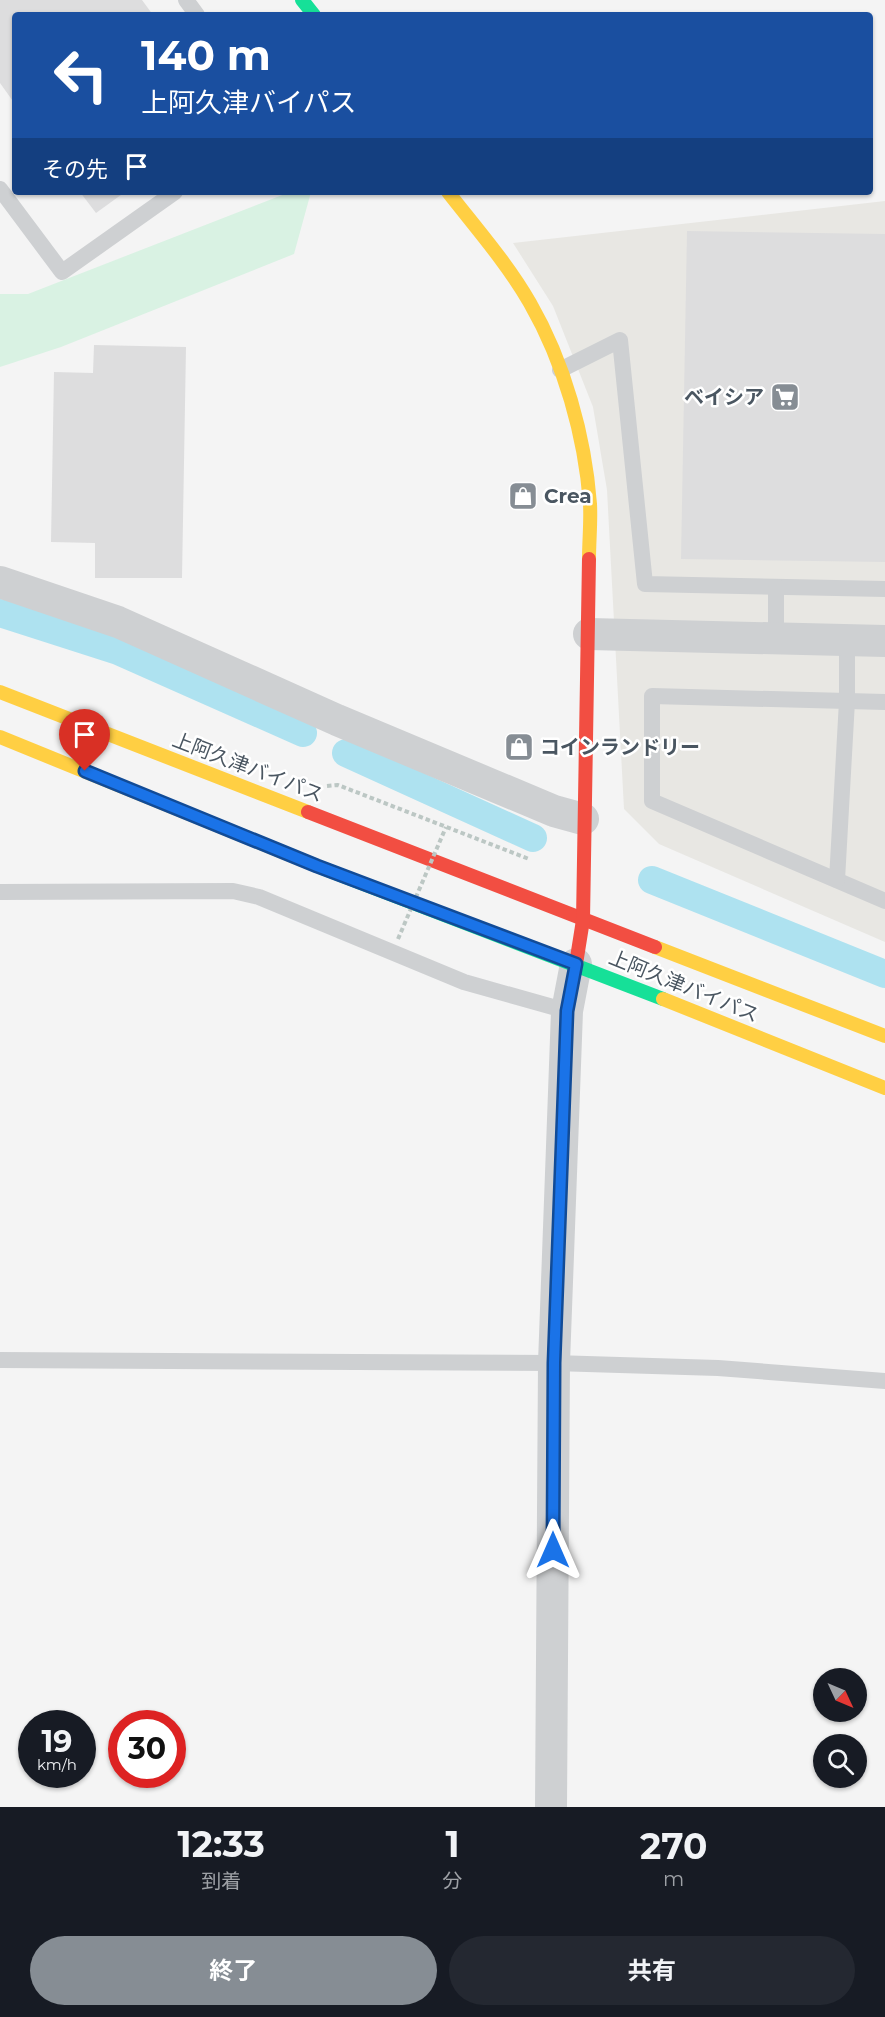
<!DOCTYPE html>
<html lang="ja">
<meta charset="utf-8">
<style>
:root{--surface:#171b24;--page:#242831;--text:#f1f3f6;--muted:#9ea1a6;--accent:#868d94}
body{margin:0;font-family:Montserrat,"Noto Sans JP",sans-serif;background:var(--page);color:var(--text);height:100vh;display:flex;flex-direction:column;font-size:22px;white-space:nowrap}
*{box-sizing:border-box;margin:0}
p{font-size:20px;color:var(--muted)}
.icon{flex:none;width:33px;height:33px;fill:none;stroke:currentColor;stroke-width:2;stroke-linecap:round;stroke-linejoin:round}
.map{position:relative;height:1807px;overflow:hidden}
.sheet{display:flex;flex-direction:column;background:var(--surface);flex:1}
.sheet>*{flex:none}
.guide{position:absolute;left:12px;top:12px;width:861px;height:183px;border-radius:6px;box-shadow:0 2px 4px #0004;background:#1a4fa0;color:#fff;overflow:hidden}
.needle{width:39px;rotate:134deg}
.buttons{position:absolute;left:813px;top:1668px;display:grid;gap:12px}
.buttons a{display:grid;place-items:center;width:54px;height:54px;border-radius:50%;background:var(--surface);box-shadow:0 2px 4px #0004;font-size:30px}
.speed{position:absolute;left:18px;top:1710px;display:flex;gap:12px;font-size:30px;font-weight:700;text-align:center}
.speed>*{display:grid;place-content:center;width:78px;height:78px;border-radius:50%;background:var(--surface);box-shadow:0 2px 4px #0004;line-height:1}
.speed small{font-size:15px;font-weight:400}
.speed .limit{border:9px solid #d22;background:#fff;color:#111}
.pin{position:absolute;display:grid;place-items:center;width:51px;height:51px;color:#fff;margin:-62px -26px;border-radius:50% 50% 50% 0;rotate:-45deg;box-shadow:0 0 6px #0007}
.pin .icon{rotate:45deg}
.me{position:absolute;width:66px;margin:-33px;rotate:0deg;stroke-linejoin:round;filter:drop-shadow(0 0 4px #0008)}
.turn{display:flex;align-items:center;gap:21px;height:126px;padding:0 30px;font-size:27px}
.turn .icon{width:78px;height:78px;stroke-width:2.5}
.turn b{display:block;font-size:42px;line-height:51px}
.then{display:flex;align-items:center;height:57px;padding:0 30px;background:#0003;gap:12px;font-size:22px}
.eta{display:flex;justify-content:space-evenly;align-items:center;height:102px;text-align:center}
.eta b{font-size:36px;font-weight:700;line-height:42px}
.cta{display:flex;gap:12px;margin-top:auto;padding:12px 30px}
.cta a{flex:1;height:69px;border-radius:36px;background:var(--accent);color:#fff;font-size:24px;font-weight:700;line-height:69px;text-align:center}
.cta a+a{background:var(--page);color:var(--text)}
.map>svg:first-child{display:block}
.commercial{fill:#e8e7e3}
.green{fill:#d9f2e3}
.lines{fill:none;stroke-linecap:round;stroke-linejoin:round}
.canal{stroke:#aee2f0;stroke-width:28}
.building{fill:#ddddde}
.path{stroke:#bcc7c4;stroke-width:4;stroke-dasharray:4.5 3;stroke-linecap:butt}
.lane{stroke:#ced0d2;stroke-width:16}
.street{stroke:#ced0d2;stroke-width:32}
.fast{stroke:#16e098;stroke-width:14}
.slow{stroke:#ffcf43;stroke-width:14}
.jam{stroke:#f24e42;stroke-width:14}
.path-bridge{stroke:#bcc7c4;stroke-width:4;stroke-dasharray:4.5 3;stroke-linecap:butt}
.route-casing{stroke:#114b97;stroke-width:15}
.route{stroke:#1a73e8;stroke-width:10}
.labels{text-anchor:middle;stroke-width:5;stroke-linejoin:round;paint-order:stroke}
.poi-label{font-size:20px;font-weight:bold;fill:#4a5661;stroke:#fff;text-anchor:start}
.street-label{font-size:20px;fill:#4a5661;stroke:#fff}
</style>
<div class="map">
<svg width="885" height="1807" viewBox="0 0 885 1807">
<rect width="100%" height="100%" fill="#f4f4f4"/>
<path class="commercial" d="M885,201v741l-226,-98 -35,-35 -17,-319 -14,-83 -40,-101 -40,-63z"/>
<path class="green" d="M290,192h21l-17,62 -233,93 -61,20v-73h28z"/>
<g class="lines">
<g class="canal">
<path d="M0,613l118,38 185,82"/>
<path d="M346,753l187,85"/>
<path d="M652,880l233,94"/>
</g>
</g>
<g class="building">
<path d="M0,0h142l11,15h-138v89l-15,-21z"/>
<path d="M80,192h45l-29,21z"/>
<path d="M687,231l198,3v328l-204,-3z"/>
<path d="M94,345l92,2 -4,231h-87v-35l-44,-1 3,-170 39,1z"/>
</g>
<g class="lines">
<path class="path" d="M327,786l11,-1 191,74"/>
<g class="lane">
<path d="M186,0l11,15"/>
<path d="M0,189l62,83 113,-80"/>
<path d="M560,370l60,-30 25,244 240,5"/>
<path d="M776,587v52"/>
<path d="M885,702l-233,-6v105l233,100"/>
<path d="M837,880l10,-179v-61"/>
<path d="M0,892l233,-1 26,6 205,85 103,29"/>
<path d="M0,1360l554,3 164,5 167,13"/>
</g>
<g class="street">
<path d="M0,582l118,40 219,98 217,91 29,8"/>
<path d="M589,634l296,7"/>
<path d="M551,1807l3,-444 13,-352 9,-47"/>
</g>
<g class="fast">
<path d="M302,0l12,15"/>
<path d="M322,868l341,131"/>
</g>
<g class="slow">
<path d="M448,192c28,36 59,71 82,111 34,59 55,133 60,201 1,18 -1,37 -1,55"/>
<path d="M0,692l308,120"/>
<path d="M0,737l322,131"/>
<path d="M655,947l230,89"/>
<path d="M663,999l222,89"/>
</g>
<g class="jam">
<path d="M308,812l347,135"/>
<path d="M576,964l7,-44 6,-361"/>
</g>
<path class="path-bridge" d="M398,939l48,-112"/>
</g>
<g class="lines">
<g class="route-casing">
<path id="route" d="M85,771l232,95 259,98 -9,47 -13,352 -1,187"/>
</g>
<use href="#route" class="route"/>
</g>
<defs>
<g id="supermarket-square" transform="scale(1.5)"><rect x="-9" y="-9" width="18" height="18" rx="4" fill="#868d94" stroke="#fff"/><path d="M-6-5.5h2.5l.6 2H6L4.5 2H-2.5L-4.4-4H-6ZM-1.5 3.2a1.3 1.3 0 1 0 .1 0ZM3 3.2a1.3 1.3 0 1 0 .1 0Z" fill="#fff"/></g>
<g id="shop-square" transform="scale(1.5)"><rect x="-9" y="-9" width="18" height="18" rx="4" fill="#868d94" stroke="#fff"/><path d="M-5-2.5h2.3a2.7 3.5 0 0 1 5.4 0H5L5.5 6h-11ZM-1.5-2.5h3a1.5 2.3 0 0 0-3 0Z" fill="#fff"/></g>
</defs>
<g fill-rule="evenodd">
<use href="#supermarket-square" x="785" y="397"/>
<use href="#shop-square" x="523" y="496"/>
<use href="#shop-square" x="519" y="747"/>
</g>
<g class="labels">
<g class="poi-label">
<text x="764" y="404" text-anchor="end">ベイシア</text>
<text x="544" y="503">Crea</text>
<text x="540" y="754">コインランドリー</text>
</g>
<g class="street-label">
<text transform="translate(248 767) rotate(21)" y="7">上阿久津バイパス</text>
<text transform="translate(684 986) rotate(22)" y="7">上阿久津バイパス</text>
</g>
</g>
</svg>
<div class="buttons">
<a><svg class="needle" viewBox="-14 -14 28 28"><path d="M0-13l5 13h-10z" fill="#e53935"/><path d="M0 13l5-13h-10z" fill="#9ea1a6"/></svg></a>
<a><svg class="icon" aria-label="search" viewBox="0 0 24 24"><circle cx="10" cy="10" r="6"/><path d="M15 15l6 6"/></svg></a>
</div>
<div class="speed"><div>19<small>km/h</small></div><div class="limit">30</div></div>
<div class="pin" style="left:85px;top:771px;background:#d93025"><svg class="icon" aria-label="arrive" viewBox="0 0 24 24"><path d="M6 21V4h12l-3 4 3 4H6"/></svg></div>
<svg class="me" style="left:553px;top:1550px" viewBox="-20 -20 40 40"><path d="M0-17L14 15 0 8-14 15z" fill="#1a73e8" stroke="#fff" stroke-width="4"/></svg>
<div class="guide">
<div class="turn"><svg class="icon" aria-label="left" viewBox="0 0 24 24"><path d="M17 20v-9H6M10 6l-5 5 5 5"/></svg><div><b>140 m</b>上阿久津バイパス</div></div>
<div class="then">その先<svg class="icon" aria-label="arrive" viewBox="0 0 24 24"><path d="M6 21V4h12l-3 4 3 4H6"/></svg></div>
</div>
</div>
<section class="sheet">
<div class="eta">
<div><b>12:33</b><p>到着</p></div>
<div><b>1</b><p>分</p></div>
<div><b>270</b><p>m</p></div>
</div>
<div class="cta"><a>終了</a><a>共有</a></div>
</section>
